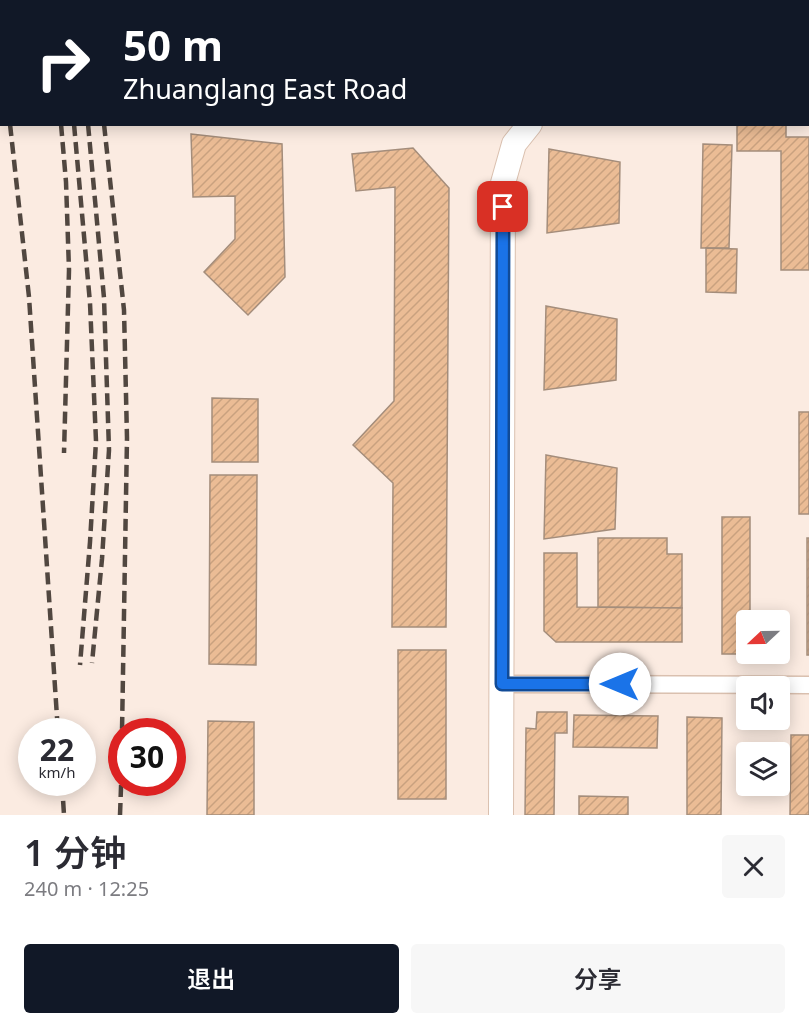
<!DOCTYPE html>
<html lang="zh">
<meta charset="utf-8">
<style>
:root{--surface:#fff;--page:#f7f7f7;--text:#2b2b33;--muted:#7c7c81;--accent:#111827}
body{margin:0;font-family:"Noto Sans","Noto Sans SC",sans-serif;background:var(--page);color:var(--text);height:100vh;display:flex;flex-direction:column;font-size:22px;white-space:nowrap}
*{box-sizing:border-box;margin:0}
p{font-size:20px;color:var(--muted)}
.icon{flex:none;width:33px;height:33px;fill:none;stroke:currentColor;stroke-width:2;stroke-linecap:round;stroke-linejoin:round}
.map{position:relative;height:815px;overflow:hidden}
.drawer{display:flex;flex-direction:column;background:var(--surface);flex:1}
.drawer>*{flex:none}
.hud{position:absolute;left:0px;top:0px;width:810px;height:126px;box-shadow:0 3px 15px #0003;background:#111827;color:#fff;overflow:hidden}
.needle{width:39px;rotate:248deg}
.buttons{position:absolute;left:736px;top:610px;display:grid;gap:12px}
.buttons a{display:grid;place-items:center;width:54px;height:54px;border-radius:6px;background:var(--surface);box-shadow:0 3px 15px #0003;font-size:30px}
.speed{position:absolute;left:18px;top:718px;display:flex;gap:12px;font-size:30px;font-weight:700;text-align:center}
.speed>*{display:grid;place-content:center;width:78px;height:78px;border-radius:50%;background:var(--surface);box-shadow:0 3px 15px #0003;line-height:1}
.speed small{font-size:15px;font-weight:400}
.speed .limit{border:9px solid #d22;background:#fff;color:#111}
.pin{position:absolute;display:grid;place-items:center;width:51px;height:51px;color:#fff;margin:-26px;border-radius:12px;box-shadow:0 3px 9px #0006}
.me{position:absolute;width:66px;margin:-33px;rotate:270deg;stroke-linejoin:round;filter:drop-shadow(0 0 4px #0008)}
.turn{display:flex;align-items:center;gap:21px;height:126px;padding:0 24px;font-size:27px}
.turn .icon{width:78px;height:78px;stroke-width:2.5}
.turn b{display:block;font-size:42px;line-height:51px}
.round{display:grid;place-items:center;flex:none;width:63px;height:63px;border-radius:6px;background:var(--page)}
.overview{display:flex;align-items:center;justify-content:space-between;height:102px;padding:0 24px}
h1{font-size:36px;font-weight:600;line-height:45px}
.button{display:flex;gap:12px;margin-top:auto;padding:12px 24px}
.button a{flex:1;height:69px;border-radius:6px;background:var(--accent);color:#fff;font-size:24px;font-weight:600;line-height:69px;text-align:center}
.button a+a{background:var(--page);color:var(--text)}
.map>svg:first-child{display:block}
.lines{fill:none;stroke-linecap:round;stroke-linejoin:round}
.stream{stroke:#79b9d3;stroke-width:5}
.building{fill:url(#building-hatch);stroke:#a48d7b;stroke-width:1.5}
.street-casing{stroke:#dac0af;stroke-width:19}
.secondary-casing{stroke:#dac0af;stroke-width:26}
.street{stroke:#fff;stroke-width:16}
.secondary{stroke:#fff;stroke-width:24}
.rail{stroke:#514740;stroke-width:4.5;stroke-dasharray:12 6;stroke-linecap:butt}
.route-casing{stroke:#114b97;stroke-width:15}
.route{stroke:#1a73e8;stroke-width:10}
</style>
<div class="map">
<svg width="809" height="815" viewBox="0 0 809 815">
<defs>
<pattern id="building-hatch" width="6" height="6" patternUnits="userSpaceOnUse" patternTransform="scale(1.5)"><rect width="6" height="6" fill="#ebbc95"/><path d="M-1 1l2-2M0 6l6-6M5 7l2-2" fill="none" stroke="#c9a17f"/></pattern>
</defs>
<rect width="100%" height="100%" fill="#fbebe1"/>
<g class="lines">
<g class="stream">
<path d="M693,0l111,2"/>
<path d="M808,2h1"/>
</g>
</g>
<g class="building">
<path d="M737,124h49v13h23v133h-28v-119h-44z"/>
<path d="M191,134l91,10 3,133 -37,38 -44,-43 31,-33v-43l-42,1z"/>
<path d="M703,144l29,1 -3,103h-28z"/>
<path d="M413,148l36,40 -3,439h-54l1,-144 -40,-38 41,-44 1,-214 -39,4 -4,-37z"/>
<path d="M549,149l71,13 -1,61 -72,10z"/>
<path d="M706,248l31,1 -1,44 -30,-1z"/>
<path d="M546,306l71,13 -1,61 -72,10z"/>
<path d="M212,398l46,1v63h-46z"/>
<rect x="799" y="412" width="10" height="102"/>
<path d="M546,455l71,13 -2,61 -71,10z"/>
<path d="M210,475h47l-1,190 -47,-1z"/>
<path d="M722,517h28v104h-3v33h-25z"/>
<path d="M598,538h69v16h15v54l-84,-1z"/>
<rect x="807" y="538" width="2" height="117"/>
<path d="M544,553h33v54l105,1v34h-126l-12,-11z"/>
<rect x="398" y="650" width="48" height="149"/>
<path d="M537,712h30v21h-12l-1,82h-29l1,-87 10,1z"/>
<path d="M574,715l84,1 -1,32 -84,-1z"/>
<path d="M687,717l35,1 -1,97h-34z"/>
<path d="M208,721l46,1v93h-47z"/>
<path d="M791,735h18v80h-19z"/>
<path d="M579,796l49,1v18h-49z"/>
</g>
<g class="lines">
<g class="street-casing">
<path id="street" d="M502,684l307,1"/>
</g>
<g class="secondary-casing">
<g id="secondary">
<path d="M808,76h1"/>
<path d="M501,815l2,-632 11,-39 16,-20"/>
</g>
</g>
<use href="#street" class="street"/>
<use href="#secondary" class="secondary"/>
<g class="rail">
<path d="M47,0l1,2"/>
<path d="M62,0v2"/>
<path d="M75,0v2"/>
<path d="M90,0v2"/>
<path d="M0,45l2,11"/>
<path d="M10,124l19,173 29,435"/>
<path d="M61,124l5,58 3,88 -5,183"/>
<path d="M74,124l16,179 6,138 -6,101 -10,123"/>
<path d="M88,124l16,174 5,152 -7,109 -10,104"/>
<path d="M104,124l20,186 3,128 -5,294"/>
<path d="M62,783l2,32"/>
<path d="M120,815l2,-55"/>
</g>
</g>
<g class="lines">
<g class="route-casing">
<path id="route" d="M503,207l-1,477h118"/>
</g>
<use href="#route" class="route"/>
</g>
</svg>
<div class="buttons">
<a><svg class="needle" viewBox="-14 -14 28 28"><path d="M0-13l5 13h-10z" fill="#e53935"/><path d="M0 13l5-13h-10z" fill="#7c7c81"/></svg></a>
<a><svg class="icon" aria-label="sound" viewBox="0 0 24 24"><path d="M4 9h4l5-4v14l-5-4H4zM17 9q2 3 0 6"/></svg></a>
<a><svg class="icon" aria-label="layers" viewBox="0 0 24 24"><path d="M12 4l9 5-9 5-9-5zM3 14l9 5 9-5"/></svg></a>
</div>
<div class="speed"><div>22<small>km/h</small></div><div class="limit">30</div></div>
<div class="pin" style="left:503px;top:207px;background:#d93025"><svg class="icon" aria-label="arrive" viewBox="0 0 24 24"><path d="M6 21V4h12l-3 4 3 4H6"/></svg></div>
<svg class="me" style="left:620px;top:684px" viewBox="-20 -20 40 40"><circle r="19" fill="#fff"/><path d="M0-13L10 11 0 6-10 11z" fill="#1a73e8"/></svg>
<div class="hud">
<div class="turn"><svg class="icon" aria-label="right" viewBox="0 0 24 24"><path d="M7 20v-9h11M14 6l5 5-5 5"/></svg><div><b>50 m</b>Zhuanglang East Road</div></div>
</div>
</div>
<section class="drawer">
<div class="overview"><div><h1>1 分钟</h1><p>240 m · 12:25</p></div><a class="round"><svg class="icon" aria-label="close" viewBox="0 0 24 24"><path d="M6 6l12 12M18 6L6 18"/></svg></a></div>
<div class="button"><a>退出</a><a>分享</a></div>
</section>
